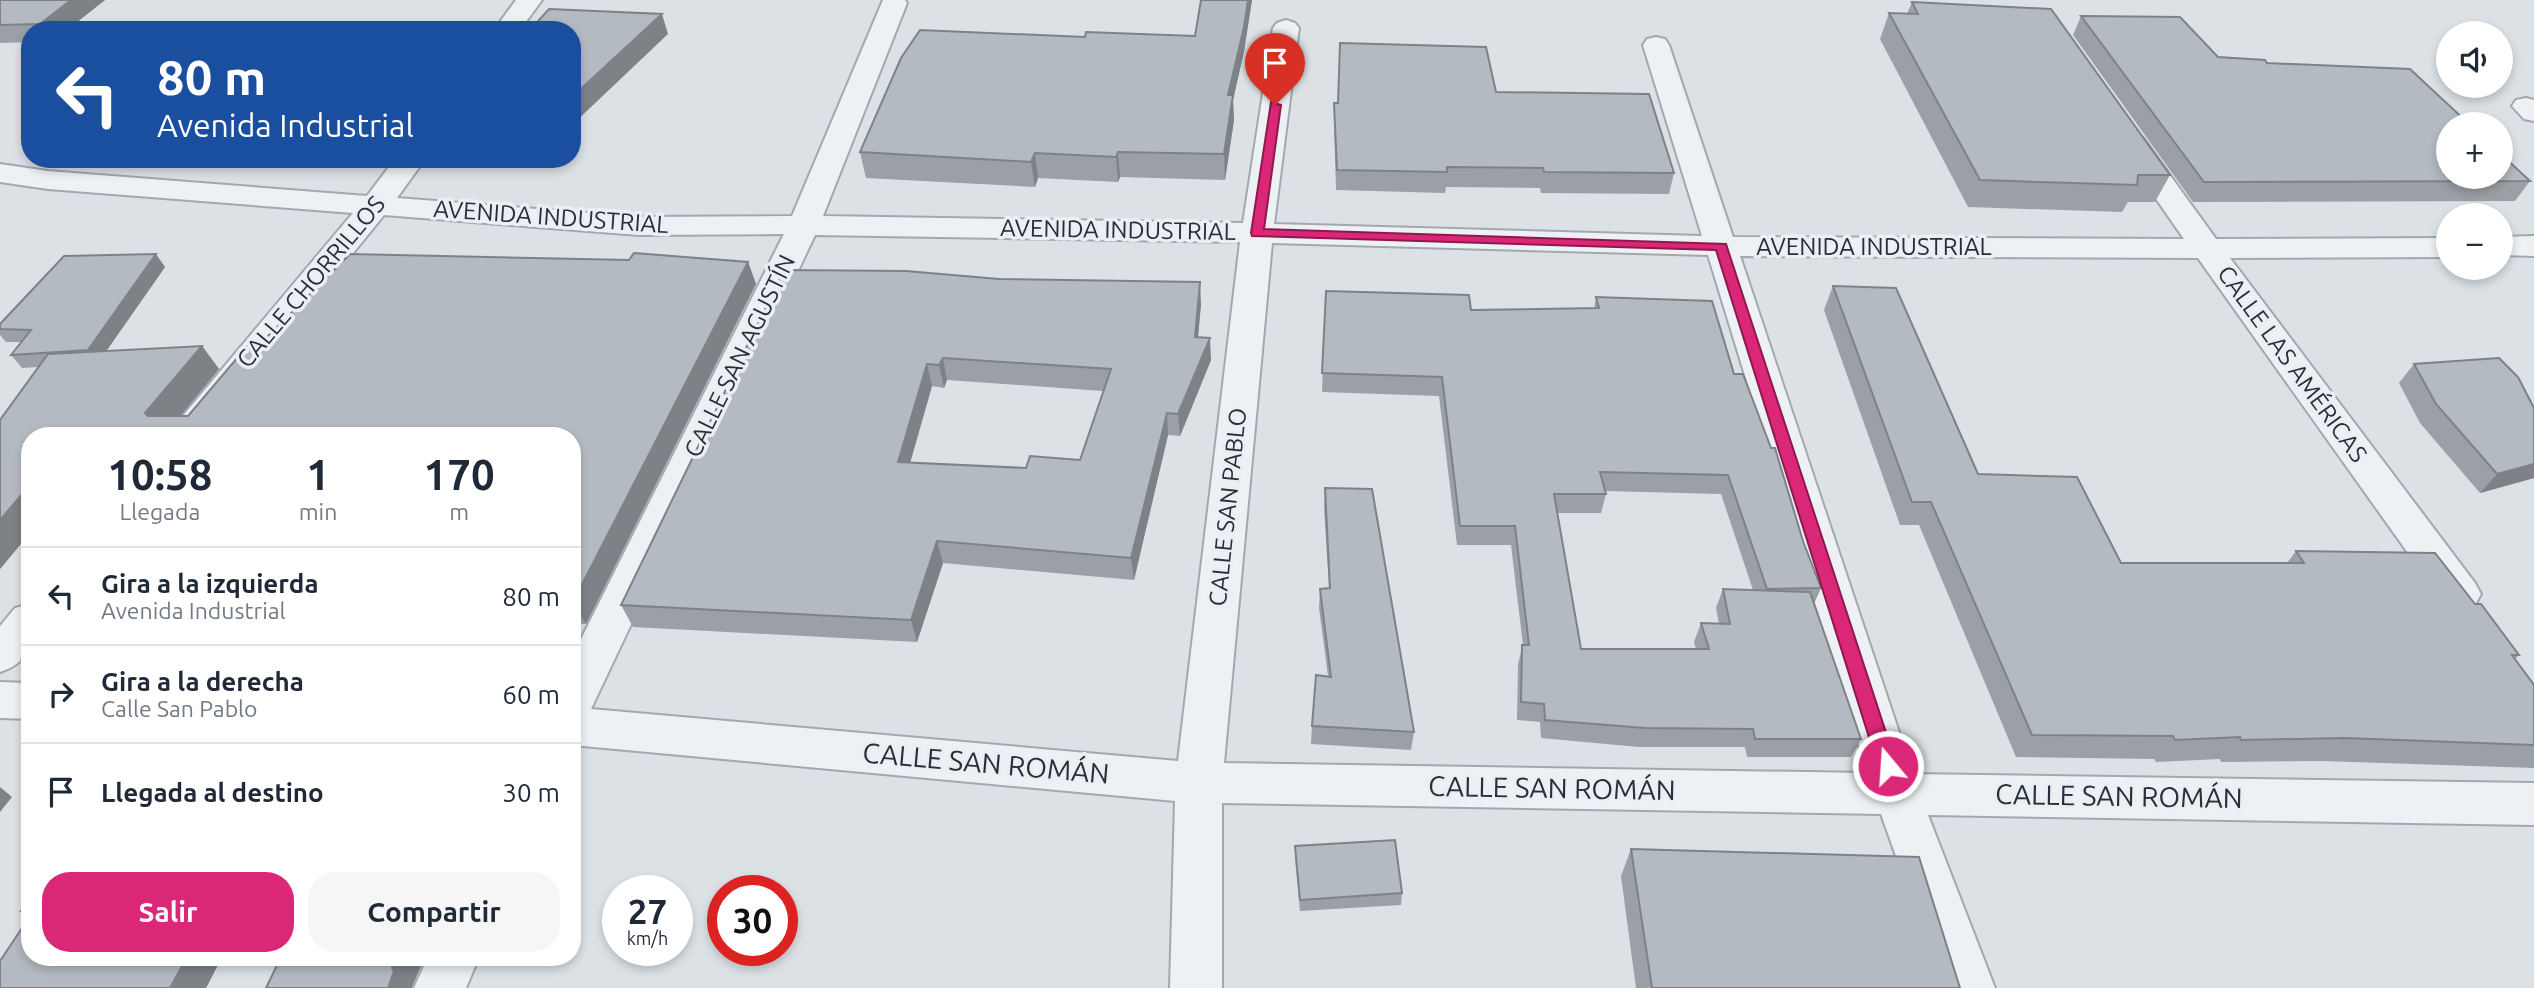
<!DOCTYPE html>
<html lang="es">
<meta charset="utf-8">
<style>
:root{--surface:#fff;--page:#f6f6f7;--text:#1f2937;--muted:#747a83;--line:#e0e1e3;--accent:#db2777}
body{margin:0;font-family:Ubuntu,sans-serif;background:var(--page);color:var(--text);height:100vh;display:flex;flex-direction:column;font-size:26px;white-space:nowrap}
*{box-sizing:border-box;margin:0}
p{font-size:23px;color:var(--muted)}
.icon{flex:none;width:38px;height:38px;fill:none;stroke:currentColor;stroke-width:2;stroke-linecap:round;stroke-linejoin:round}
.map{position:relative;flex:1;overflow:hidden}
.details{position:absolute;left:21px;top:427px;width:560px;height:539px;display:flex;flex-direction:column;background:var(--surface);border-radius:28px;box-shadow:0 4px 10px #0003}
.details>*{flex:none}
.hud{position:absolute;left:21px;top:21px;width:560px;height:147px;border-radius:28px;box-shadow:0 4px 10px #0003;background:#1a4fa0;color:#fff;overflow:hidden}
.tools{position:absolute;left:2436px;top:21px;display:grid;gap:14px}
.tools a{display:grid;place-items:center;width:77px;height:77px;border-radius:50%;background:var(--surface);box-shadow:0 4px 10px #0003;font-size:35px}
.speed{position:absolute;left:602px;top:875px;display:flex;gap:14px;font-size:35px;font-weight:700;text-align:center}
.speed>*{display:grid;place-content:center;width:91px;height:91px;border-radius:50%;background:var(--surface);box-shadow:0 4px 10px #0003;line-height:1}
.speed small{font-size:18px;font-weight:400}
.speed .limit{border:10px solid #d22;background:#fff;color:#111}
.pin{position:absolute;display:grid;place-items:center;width:60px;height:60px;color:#fff;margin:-72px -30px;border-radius:50% 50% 50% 0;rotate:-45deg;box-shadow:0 0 7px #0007}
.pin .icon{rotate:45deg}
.me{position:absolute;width:77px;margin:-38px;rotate:342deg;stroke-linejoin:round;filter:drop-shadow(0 0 5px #0008)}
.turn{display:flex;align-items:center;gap:24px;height:147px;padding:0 21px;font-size:32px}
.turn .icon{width:91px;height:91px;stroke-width:2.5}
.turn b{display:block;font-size:49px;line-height:60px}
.eta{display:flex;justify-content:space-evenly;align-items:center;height:119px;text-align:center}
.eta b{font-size:42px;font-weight:700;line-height:49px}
.primary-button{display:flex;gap:14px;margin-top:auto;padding:14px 21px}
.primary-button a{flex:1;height:80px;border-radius:28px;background:var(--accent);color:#fff;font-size:28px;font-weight:700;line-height:80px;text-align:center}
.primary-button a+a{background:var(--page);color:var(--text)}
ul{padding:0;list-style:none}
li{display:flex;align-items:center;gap:21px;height:98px;padding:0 21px;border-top:2px solid var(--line)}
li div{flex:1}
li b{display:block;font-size:26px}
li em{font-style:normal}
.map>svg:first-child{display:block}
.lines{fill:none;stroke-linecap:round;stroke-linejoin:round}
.minor-casing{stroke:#a2a8ae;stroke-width:4}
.minor{fill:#eef1f4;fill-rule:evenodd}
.wall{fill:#9ba0a6;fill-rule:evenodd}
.shaded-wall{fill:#7e8287}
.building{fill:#b4bac1;stroke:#7e8287;stroke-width:2;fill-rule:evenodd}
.route{fill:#db2777;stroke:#8e194d;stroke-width:2}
.labels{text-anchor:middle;stroke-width:7;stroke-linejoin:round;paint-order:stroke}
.street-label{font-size:24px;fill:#27303a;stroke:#ebeff3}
.near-street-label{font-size:28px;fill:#27303a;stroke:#ebeff3}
</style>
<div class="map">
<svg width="2534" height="988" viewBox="0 0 2534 988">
<rect width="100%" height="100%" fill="#dce1e5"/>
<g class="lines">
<g class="minor-casing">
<g id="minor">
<path d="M516,0h26l-22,30h-26z"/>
<path d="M883,0h22l2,3 -84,213 420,7 30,-195 4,-5 9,-3 9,3 4,5 -25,196 428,12 -59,-191 4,-6 9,-2 9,2 4,6 64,192 451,2 -66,-95 5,-6 10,-3 10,3 73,101 232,-1v19l-218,1 245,325 6,11 -6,11 -15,5 -15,-5 -247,-347 -458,-2 173,518 621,9v42l-606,-10 67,173h-52l-62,-174 -659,-11v185h-52l5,-187 -603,-56v-88l212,-423 -145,1 -255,-20 -179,221h-39l187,-223 -305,-24 -48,-7v-18l48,7 319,25 28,-37h30l-28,39 242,19 153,-1zM815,235l425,7 -62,519 -587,-52zM1272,243l436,12 159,518 -643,-10z"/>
<path d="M2526,98l8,2v21l-10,-2 -12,-13 4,-6z"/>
<path d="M2534,236v20l-33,-1v-18z"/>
<path d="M30,604c0,32 7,56 -30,68v-46l15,-18z"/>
<path d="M0,682l30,1v36l-30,-1z"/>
<path d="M428,957h51l-13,31h-52z"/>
</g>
</g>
<use href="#minor" class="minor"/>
</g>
<g class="wall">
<path d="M0,0h105l-38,30h-37v12l-30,1z"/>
<path d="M1201,0h51l-8,51 -11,49 1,20 -9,60 -105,-3 -2,5 -80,-4 -3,9 -169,-9 -6,-26 225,-115 110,-1z"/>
<path d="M1912,2l258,173 -15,27h-27l-6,10 -154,-5 -88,-168 9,-26 18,1z"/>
<path d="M2081,16l137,41 49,6 263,118 -15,20 -322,1 -120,-167z"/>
<path d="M1496,92l178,81 -5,21 -128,-1 -1,-5 -94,-1 -1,6 -109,-3 -2,-67v-20z"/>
<path d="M629,260l119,2 8,22 -170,340h-8l-6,11v-199h-542v97l-30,36 39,-202 -17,1 -11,-13 10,-13h-15l-6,-7v-11l165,-57 -59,84 96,-5 17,23 -39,47h8l73,-73z"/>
<path d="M906,271l295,33 -3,33 13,23 -31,76 -12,-1 -34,145 -191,-17 -26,79 -284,-15 -12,-22zM947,380l156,11 -23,69 -54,8 -116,-5 22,-77 12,2z"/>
<path d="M1833,286l145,188 143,89h166l9,-12 179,53 44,51 -4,4 19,26v83l-212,-7 -101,1 -1,-3 -64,3 -2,-3 -138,-2 -97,-232h-19l-76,-215z"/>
<path d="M1326,291l145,19 123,-1 2,-12 138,77 69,167 18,47 -7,16 47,135 -10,18h-104l-2,-10h-106l-98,-9 -1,-16 -23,-2 1,-56 5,-19 -12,-100h-54l-18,-149 -117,-4zM1605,491l116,3 32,96 -30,-1 -7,19 3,16 -18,-1 -7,19 2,7h-115l-24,-136h44l5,-19z"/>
<path d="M2414,364l120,44v70l-54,15 -60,-70 -21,-40z"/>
<path d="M1325,488l89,244 -3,18 -100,-6 1,-18 16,-50 -9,-68 1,-19 9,-1 -5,-80z"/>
<path d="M30,651v15l-8,-7z"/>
<path d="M1295,846l107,47 -1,12 -101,6 -5,-53z"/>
<path d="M1631,849l329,139h-324l-15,-112z"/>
<path d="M30,899v58h192l-16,31h-206v-27l29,-44 -8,-6z"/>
</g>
<g class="shaded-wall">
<path d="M71,0h34l-38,30h-23l-4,-6z"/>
<path d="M1248,0h4l-8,51 -11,49 1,20 -9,60 -1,-26 4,-59z"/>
<path d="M662,14l6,20 -96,91v-28z"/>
<path d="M1118,152l2,25 -2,5 -2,-25z"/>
<path d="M1035,153l3,25 -3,9 -4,-25z"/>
<path d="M156,254l9,13 -67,96 -10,-13z"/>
<path d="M748,262l8,22 -170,340 -13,-22z"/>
<path d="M1200,282l1,22 -5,55 -1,-22z"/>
<path d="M1210,338l1,22 -31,76 -2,-22z"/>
<path d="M202,346l17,23 -55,67 -19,-23z"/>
<path d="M943,358l4,22 -3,8 -5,-23z"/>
<path d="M927,364l5,22 -28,98 -6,-22z"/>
<path d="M1167,413l1,22 -34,145 -3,-22z"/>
<path d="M2534,464v14l-54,15 17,-19z"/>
<path d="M30,485v48l-30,36v-49z"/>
<path d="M937,541l6,22 -26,79 -6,-22z"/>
<path d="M572,614l6,10 -6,11z"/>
<path d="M0,787l12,10 -12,15z"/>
<path d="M187,957h35l-16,31h-36z"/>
<path d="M397,957h28l-13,30v1h-24l4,-20z"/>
</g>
<g class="building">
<path d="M0,0h71l-31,24 -40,1z"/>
<path d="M1201,0h47l-4,27 -16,68h5l-9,59 -106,-2 -2,5 -81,-4 -4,9 -171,-10 41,-94 19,-28 165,7 1,-5 109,4z"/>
<path d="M1912,2l139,7 119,166h-32l-1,10 -157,-5 -91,-167 29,1z"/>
<path d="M549,9l113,5 -90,83v-67h-42z"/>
<path d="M2081,16l99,1 38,40 47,3 2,3 143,6 59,55h-21v53h53v-23l29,27 -326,1z"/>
<path d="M1340,43l146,4 10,45 153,2 25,79 -130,-1 -1,-4 -96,-1v5l-110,-2 -3,-67h4z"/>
<path d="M634,253l114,9 -175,340 -1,-166h-542v49l-30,35v-100l48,-66 154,-8 -57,67 3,3h40l61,-72 12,-1 89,-89 279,6z"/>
<path d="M156,254l-68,96 -77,5 20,-25 -31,-1v-5l64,-68z"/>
<path d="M784,270l122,1 93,8 201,3 -5,55 15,1 -32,76 -11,-1 -36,145 -194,-17 -26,79 -290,-15zM943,358l168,11 -31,91 -50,-4 -4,12 -128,-6 29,-98 12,1z"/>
<path d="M1833,286l63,2 82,186 99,3 44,86h183l-8,-12 139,2 40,51h6l38,51h-7l22,30v60l-189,-7 -104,2 -1,-3 -65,3 -2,-4 -141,-1 -101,-233h-19z"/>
<path d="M1326,291l143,4 2,15 128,-2 -3,-11 116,4 22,73h9l28,74h4l28,93 18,47 -54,1 -39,-114 -128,-3 6,22h-52l27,155h128l-8,-26 29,1 -7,-35 87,3 51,147h-106l-2,-10 -108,-1 -100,-8 -1,-16 -23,-2 1,-57h7l-14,-119h-55l-18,-149 -120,-4z"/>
<path d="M2499,358l19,19 16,31v56l-37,10 -61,-70 -22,-40z"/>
<path d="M1325,488l47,1 42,243 -102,-6 4,-51 15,2 -11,-88 10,-1z"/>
<path d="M30,651v10l-8,-2z"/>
<path d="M1395,840l7,53 -102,7 -5,-54z"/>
<path d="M1631,849l288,8 41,131h-308z"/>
<path d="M30,899v13l-9,-1z"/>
<path d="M30,916v41h157l-17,31h-170v-27z"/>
<path d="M281,957h116l-5,11 2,3 -6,17h-122z"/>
</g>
<path class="route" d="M1271,102l10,3 -17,124 462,15 171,522 -3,6 -6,2 -7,-2 -3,-6 -162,-516 -464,-14 -1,-3z"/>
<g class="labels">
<g class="street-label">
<text transform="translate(551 217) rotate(4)" y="8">AVENIDA INDUSTRIAL</text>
<text transform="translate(1118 230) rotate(1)" y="8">AVENIDA INDUSTRIAL</text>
<text x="1874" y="255">AVENIDA INDUSTRIAL</text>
<text transform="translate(311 282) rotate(-50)" y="8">CALLE CHORRILLOS</text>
<text transform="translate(740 356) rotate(-64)" y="8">CALLE SAN AGUSTÍN</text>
<text transform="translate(2292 364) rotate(54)" y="8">CALLE LAS AMÉRICAS</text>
<text transform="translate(1228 507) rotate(-84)" y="8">CALLE SAN PABLO</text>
</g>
<g class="near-street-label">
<text transform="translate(986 763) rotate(5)" y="10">CALLE SAN ROMÁN</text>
<text transform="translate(1552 788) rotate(1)" y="10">CALLE SAN ROMÁN</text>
<text transform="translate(2119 796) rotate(1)" y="10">CALLE SAN ROMÁN</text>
</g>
</g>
</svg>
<div class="tools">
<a><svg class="icon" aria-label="sound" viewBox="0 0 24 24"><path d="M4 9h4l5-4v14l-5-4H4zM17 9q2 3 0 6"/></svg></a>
<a>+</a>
<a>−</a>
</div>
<div class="speed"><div>27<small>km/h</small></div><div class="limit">30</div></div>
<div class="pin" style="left:1275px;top:105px;background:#d93025"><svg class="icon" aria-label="arrive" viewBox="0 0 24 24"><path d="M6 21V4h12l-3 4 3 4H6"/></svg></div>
<svg class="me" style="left:1888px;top:766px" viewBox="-20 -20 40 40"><circle r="17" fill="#db2777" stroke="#fff" stroke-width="3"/><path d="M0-11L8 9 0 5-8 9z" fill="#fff"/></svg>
<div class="hud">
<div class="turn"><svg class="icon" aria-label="left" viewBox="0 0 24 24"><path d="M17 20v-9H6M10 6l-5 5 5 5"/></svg><div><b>80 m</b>Avenida Industrial</div></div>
</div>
<section class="details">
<div class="eta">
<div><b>10:58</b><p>Llegada</p></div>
<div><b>1</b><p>min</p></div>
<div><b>170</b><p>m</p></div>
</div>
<ul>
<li><svg class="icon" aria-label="left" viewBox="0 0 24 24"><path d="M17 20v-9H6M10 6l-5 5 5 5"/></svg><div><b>Gira a la izquierda</b><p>Avenida Industrial</p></div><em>80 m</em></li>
<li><svg class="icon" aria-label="right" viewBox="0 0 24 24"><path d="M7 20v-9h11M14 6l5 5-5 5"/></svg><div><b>Gira a la derecha</b><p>Calle San Pablo</p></div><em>60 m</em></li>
<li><svg class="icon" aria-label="arrive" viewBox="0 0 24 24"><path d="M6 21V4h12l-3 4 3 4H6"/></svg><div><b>Llegada al destino</b></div><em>30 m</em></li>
</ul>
<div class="primary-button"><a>Salir</a><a>Compartir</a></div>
</section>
</div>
